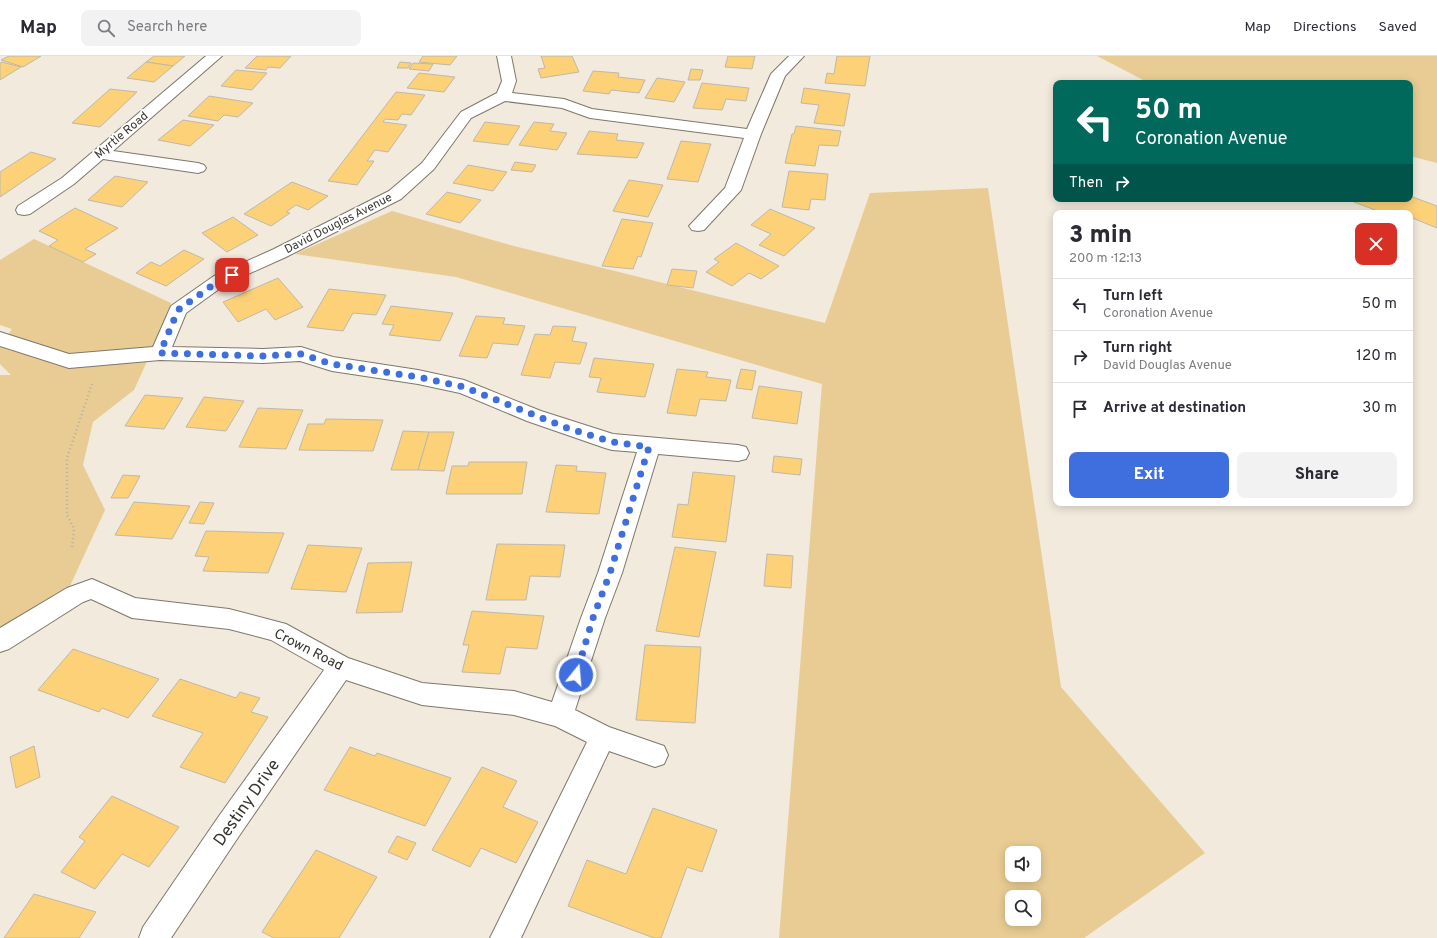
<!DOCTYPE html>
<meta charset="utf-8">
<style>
:root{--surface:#fff;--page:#f2f2f3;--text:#2b2b33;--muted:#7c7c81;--line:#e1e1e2;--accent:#3f6edf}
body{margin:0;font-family:Overpass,sans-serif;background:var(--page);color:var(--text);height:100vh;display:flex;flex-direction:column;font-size:15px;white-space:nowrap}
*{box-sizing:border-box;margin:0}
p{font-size:13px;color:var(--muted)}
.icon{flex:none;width:22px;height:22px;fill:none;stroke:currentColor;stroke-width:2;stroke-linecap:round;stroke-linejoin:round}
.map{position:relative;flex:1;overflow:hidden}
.panel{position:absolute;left:1053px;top:154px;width:360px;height:296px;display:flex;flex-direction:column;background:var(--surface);border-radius:8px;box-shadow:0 2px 10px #0003}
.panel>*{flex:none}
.banner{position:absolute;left:1053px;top:24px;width:360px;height:122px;border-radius:8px;box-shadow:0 2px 10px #0003;background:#00695c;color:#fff;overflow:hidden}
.tools{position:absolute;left:1005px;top:790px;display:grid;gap:8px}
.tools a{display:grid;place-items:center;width:36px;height:36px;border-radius:8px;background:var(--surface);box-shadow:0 2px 10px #0003;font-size:20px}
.pin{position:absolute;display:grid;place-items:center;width:34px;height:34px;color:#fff;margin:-17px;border-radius:8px;box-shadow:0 2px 6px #0006}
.me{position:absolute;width:44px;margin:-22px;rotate:17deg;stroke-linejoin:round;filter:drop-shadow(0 0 3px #0008)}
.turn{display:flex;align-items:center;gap:14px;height:84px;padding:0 16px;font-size:18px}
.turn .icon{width:52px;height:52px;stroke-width:2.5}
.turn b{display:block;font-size:28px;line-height:34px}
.then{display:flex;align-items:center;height:38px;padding:0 16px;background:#0003;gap:8px;font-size:15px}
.round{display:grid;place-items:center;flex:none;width:42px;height:42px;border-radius:8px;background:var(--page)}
.overview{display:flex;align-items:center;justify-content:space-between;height:68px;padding:0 16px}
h1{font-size:24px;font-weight:800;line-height:30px}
.primary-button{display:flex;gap:8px;margin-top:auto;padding:8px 16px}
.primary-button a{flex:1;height:46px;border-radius:8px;background:var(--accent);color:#fff;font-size:16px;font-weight:800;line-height:46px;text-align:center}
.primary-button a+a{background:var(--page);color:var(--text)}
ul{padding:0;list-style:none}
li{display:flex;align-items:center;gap:12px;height:52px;padding:0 16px;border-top:1px solid var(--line)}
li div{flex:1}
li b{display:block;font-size:15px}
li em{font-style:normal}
header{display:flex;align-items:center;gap:24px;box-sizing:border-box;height:56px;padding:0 20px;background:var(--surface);border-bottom:1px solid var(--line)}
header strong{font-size:19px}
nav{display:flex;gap:22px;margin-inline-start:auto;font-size:14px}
.search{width:280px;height:36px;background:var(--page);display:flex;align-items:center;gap:10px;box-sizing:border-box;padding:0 14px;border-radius:8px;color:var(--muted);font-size:15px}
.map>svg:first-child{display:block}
.green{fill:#e8cc93;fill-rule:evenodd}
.building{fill:#fcd177;stroke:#bfb8ab}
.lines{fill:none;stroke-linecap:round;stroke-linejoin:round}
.minor-casing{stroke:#7e776b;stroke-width:2}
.path{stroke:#b6afa4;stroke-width:2.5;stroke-dasharray:1 3;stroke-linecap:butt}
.minor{fill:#fff;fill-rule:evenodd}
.route{stroke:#3f6edf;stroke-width:7;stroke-dasharray:0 12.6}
.labels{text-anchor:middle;stroke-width:3.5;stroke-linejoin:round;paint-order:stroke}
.far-street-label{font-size:12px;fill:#36332e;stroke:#fff}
.street-label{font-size:14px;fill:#36332e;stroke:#fff}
.near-street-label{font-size:17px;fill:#36332e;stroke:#fff}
</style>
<header>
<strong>Map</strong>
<div class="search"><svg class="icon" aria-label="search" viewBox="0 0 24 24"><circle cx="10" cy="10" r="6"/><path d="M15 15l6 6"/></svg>Search here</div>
<nav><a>Map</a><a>Directions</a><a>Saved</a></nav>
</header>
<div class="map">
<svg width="1437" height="882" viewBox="0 0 1437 882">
<rect width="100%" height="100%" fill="#f2eadc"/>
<g class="green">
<path d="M1097,0h340v107l-27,-7v-73h-261z"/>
<path d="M988,132l73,499 144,166 -121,85h-305l43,-554 -366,-107 -161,-23 97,-43 118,34 315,78 45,-130zM1012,797h22v22h-22zM1012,841h22v22h-22z"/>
<path d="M34,183l137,64 -17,43 -20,44 -41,32 -10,43 22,45 -36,78 -69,41v-254h11l-11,-11v-17l12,-18 -12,-4v-65z"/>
</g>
<g class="building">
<path d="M9,0h32l-18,11 -22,-7z"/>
<path d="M154,0h31l-12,10 -27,-4z"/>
<path d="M257,0h34l-11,12 -12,-1 -2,3 -21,-2z"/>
<path d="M423,0h34l-7,9 -31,-3z"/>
<path d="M541,0h31l7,16 -38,6 -3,-9 7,-1z"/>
<path d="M728,0h27l-3,13 -27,-2z"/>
<path d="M837,0h33l-5,30 -40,-3 2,-10 7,1z"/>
<path d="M2,6l19,5 -21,13v-17z"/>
<path d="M146,6l27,4 -19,16 -27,-4z"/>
<path d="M400,6l11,1 -3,5h-11z"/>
<path d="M413,7l20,1 -4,7 -20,-2z"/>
<path d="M691,13l12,1 -3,10h-12z"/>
<path d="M236,14l31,3 -15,17 -31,-4z"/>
<path d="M593,15l26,2 -1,4 27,3 -6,13 -28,-3 -2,4 -26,-3z"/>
<path d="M419,17l36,4 -11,15 -37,-4z"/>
<path d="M657,22l28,4 -11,20 -29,-4z"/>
<path d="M702,27l47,5 -3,13 -20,-2 -4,11 -29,-2z"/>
<path d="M804,32l46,6 -6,32 -30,-3 5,-18 -18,-2z"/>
<path d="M110,33l27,3 -37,35 -28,-4z"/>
<path d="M396,36l29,3 -14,20 -9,-1 -4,6 -13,-1 -2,3 24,3 -19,27 -13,-2 -8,11h7l-17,24 -29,-4z"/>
<path d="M209,40l44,7 -15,14 -14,-2 -6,6 -30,-5z"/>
<path d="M183,64l31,5 -24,21 -32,-6z"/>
<path d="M485,66l35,4 -12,19 -35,-4z"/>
<path d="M534,66l20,2 -4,7 17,2 -10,17 -38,-5z"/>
<path d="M796,70l45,5 -3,15 -19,-1 -4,21 -30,-3 7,-29h2z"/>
<path d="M589,75l29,3 -2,6 28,3 -7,15 -60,-4z"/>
<path d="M681,85l30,3 -13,38 -31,-3z"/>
<path d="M31,96l25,7 -56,38v-25z"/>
<path d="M515,106l21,3 -4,7 -21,-2z"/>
<path d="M468,109l39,7 -14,19 -40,-8z"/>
<path d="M789,115l39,3 -3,26 -14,-1 -2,11 -27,-3z"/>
<path d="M115,120l33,6 -26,25 -34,-7z"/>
<path d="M629,124l34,5 -15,32 -35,-6z"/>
<path d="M292,126l36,14 -20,14 -12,-5 -10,7 4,1 -19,13 -27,-12z"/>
<path d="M447,136l34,8 -21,23 -34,-9z"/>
<path d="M1410,140l27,10v22l-27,-11v-4h-27l-29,-11 3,-3h53z"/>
<path d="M75,152l43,20 -33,21 11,5 -13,8 -34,-16 9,-6 -19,-9z"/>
<path d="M770,153l45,19 -31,28 -25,-11 12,-11 -20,-9z"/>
<path d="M233,161l25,18 -31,17 -25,-19z"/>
<path d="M622,163l31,4 -12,34 -3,-1 -5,13 -31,-3z"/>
<path d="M736,187l43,23 -18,13 -12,-6 -17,13 -26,-14 13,-10 -5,-3z"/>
<path d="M184,194l20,9 -38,27 -30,-13 15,-11 9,4z"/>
<path d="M672,213l25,2 -4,17 -26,-3z"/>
<path d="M278,222l25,29 -28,13 -9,-11 -28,13 -15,-20z"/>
<path d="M329,233l57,6 -10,20 -23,-2 -10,18 -36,-4z"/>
<path d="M391,250l62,7 -13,28 -51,-6 5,-10 -12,-1z"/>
<path d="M476,260l29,2 -2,6 22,2 -7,19 -25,-2 -6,15 -28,-2z"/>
<path d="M553,270l23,1 -4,14 15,2 -7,21 -25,-2 -5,16 -29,-3 14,-41 15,1z"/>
<path d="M594,302l60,6 -9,33 -48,-5 4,-14 -12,-1z"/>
<path d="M677,313l31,3 -2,5 25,3 -5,21 -26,-2 -4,17 -29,-3z"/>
<path d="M741,313l15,2 -4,19 -16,-2z"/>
<path d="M759,330l43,6 -5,32 -45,-6z"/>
<path d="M145,339l38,3 -19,31 -39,-3z"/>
<path d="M204,341l40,4 -18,30 -40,-4z"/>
<path d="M258,352l45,2 -17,39 -47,-2z"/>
<path d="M326,363l57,1 -10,31 -74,-1 9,-26h16z"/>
<path d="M403,375l26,1 -11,38h-27z"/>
<path d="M429,376h25l-10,39 -26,-1z"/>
<path d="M774,400l28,3 -2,16 -28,-3z"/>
<path d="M469,406h58l-5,32h-76l6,-28h16z"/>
<path d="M556,409l21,1 -1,5 30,2 -7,41 -53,-2z"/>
<path d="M693,416l42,4 -9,66 -54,-5 6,-33 10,1z"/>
<path d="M123,419l17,1 -12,22h-17z"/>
<path d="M134,446l56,4 -18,33 -57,-4z"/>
<path d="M200,446l14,1 -10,21 -15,-1z"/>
<path d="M206,475l78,2 -16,40 -65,-2 6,-14 -14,-1z"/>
<path d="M497,488l68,1 -5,32 -30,-1 -4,24h-40z"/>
<path d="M308,489l54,3 -16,44 -55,-3z"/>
<path d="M675,491l41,5 -17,85 -43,-6z"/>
<path d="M767,498l26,2 -2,32 -27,-2z"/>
<path d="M412,506l-10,50 -46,1 12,-50z"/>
<path d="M472,555l72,5 -7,33 -31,-2 -6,27 -38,-2 7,-27h-6z"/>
<path d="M645,589l56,2 -6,76 -59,-3z"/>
<path d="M73,593l86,30 -31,39 -26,-10 -3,4 -61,-22z"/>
<path d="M180,623l56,19 4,-6 20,6 -9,14 17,5 -43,66 -45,-16 23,-34 -51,-17z"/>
<path d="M34,690l6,31 -24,11 -6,-31z"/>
<path d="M350,691l25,9 2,-3 74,25 -26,48 -101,-36z"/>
<path d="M482,711l35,14 -14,26 35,15 -22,41 -35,-15 -11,19 -38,-17z"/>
<path d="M112,740l67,31 -30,40 -27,-13 -27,35 -34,-17 24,-31 -6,-4z"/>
<path d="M653,752l64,22 -15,42 -15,-5 -26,71h-7l-86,-32 19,-46 39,14z"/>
<path d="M397,780l19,7 -9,17 -19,-8z"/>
<path d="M316,794l61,27 -38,61h-65l-12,-6z"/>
<path d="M34,838l62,18 -17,26h-75z"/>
</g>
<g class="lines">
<g class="minor-casing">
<g id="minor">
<path d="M206,0h16l-109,95 85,12 6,2 2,3 -2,3 -6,2 -95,-14 -29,25 -44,30 -6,1 -6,-1 -2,-4 2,-4 44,-28z"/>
<path d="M497,0h14l5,25 -4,12 52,6 28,10 155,20 24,-55 18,-18h15l-19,20 -24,58 -20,56 -37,40 -6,1 -6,-1 -3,-4 36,-38 19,-50 -154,-20 -28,-10 -57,-7 -34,17 -37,51 -33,30 -115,58 -60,27 -40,29 -14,34 91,2 38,-2 32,10 85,13 46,10 77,31 72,23 125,11 8,2 3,6 -3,6 -8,2 -80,-7 -36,119 -17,45 -30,92 34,17 55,19 4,9 -4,9 -9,3 -46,-16 -88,187h-31l97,-196 -32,-16 -41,-11 -92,-10 -76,-25 -107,156 -68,102h-32l4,-11 76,-111 105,-146 -53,-30 -42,-11 -97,-11 -41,-19 -8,3 -74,47 -9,3v-24l67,-40 25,-9 43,19 94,11 57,15 62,34 74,25 92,8 38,11 29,-84 17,-45 39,-121 -25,-2 -7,-2 -78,-27 -67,-28 -42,-9 -86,-13 -32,-10 -37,2 -103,-3 -91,8 -69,-22v-14l69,22 84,-7 18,-41 43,-30 60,-27 115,-58 33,-28 39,-51 36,-19 5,-12z"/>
</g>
</g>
<path class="path" d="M72,491l2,-18 -7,-14v-57l25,-74"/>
<use href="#minor" class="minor"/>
</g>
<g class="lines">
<path class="route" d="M232,219l-12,5 -42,30 -18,43 103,3 38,-2 31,10 86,13 46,10 103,41 45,14 37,5 -39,126 -17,45 -17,57"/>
</g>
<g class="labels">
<g class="far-street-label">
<text transform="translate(121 79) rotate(-40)" y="4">Myrtle Road</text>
<text transform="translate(338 167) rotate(-27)" y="4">David Douglas Avenue</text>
</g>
<g class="street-label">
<text transform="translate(309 593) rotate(27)" y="5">Crown Road</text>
</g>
<g class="near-street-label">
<text transform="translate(246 746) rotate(-55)" y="6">Destiny Drive</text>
</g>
</g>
</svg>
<div class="tools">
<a><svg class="icon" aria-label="sound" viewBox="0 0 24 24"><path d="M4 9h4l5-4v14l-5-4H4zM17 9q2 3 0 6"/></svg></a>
<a><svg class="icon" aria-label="search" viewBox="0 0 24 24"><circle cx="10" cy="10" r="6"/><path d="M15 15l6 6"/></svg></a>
</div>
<div class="pin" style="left:232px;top:219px;background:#d93025"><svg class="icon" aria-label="arrive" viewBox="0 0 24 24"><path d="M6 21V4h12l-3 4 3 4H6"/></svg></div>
<svg class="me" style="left:576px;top:619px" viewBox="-20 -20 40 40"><circle r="17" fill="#3f6edf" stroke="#fff" stroke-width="3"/><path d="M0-11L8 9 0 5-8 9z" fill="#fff"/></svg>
<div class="banner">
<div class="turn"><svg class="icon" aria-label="left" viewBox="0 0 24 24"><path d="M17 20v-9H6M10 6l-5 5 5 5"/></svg><div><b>50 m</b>Coronation Avenue</div></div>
<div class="then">Then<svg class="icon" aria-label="right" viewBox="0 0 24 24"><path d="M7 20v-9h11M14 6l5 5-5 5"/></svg></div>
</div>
<section class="panel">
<div class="overview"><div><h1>3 min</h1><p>200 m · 12:13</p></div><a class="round" style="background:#d93025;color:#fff"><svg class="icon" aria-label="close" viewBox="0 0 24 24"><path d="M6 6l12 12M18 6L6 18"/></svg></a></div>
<ul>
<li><svg class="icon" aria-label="left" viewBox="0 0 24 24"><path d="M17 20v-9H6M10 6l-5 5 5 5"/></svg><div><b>Turn left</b><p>Coronation Avenue</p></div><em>50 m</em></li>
<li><svg class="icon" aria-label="right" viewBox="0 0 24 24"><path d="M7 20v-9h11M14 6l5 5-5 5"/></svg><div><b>Turn right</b><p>David Douglas Avenue</p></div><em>120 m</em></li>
<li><svg class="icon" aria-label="arrive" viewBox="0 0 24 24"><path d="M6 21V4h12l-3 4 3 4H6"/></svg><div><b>Arrive at destination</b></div><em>30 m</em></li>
</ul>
<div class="primary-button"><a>Exit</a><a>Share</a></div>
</section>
</div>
